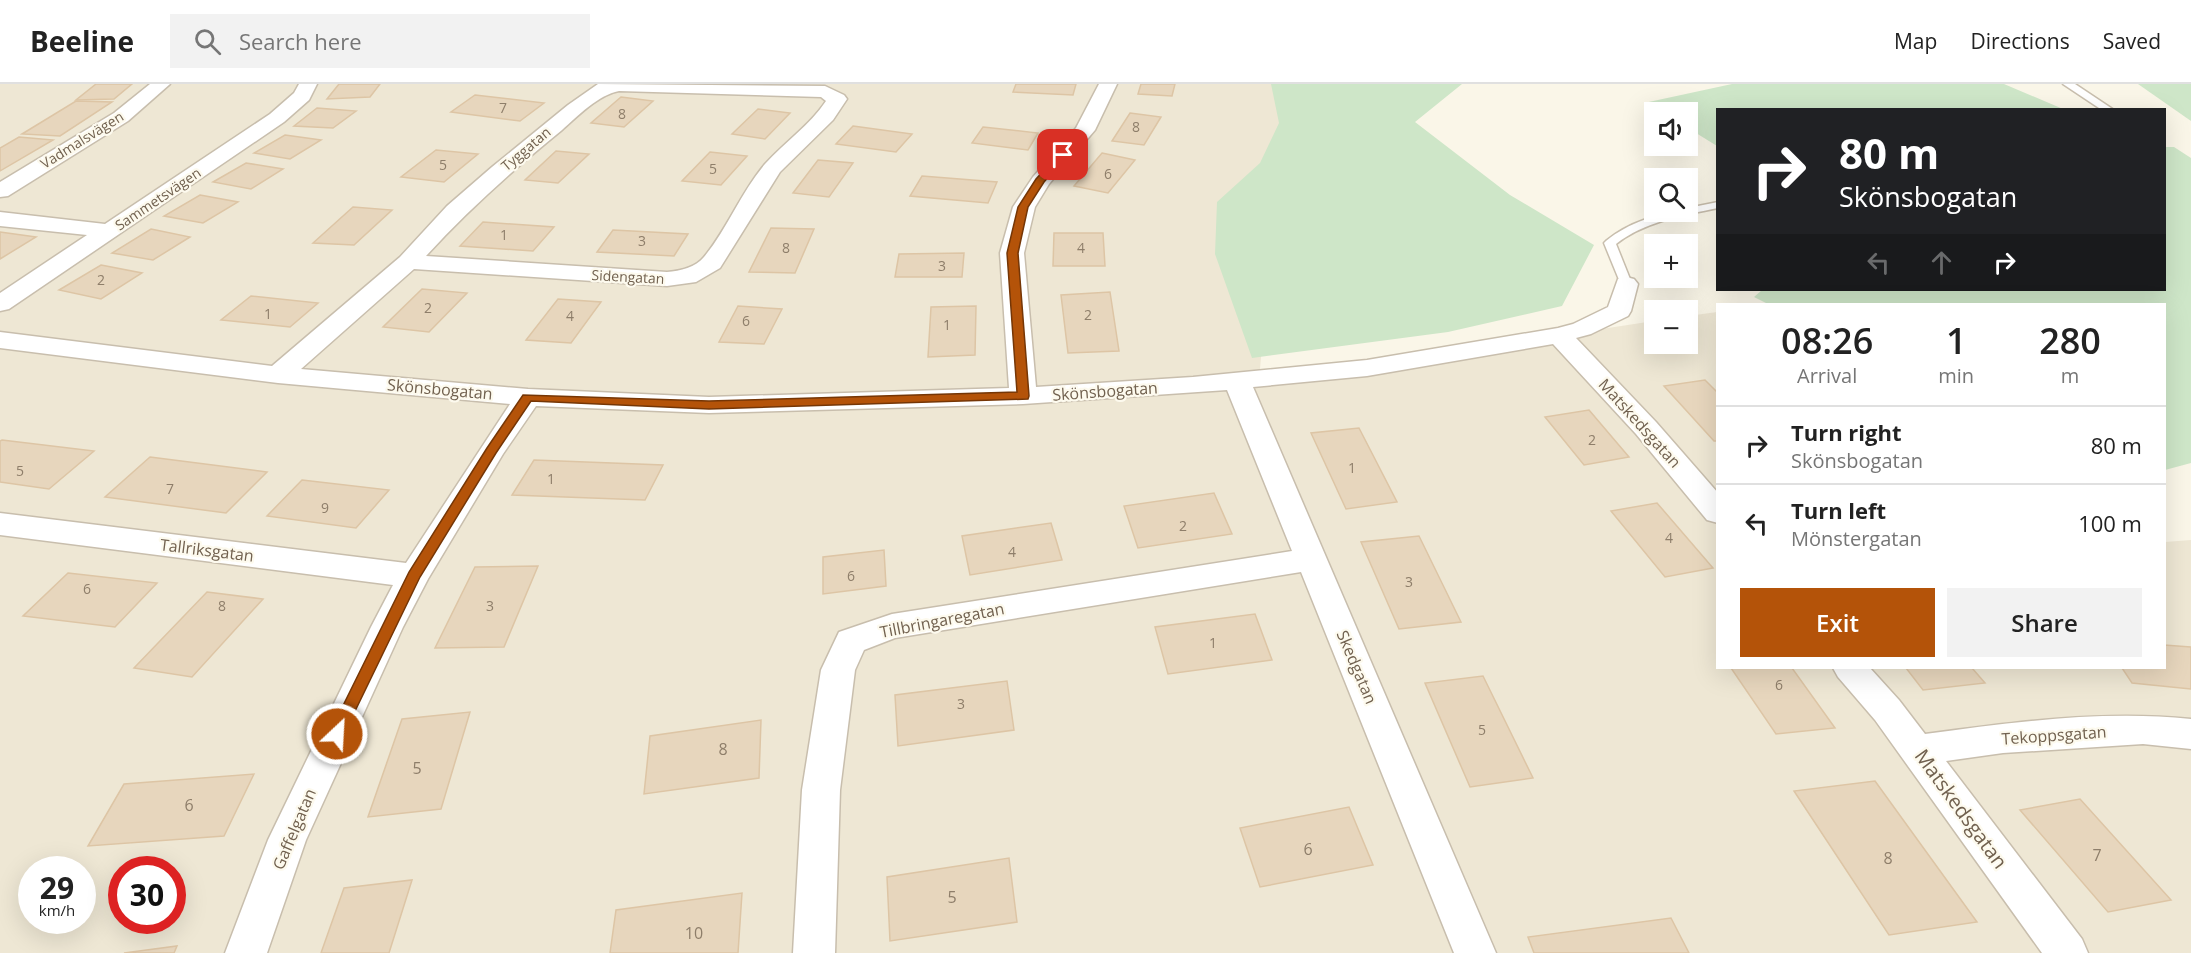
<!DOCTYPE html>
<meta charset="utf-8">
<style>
:root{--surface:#fff;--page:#f2f2f2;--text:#222;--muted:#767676;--line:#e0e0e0;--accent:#b45309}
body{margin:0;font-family:"Open Sans",sans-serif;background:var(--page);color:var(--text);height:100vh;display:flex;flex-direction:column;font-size:22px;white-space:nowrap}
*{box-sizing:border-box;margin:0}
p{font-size:20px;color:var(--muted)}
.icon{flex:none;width:33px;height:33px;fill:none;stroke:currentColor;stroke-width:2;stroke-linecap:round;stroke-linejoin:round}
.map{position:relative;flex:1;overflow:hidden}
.details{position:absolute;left:1716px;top:219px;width:450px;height:366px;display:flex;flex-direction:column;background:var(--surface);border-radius:0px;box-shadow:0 6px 24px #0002}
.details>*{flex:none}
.guide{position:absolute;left:1716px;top:24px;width:450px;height:183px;border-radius:0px;box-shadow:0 6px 24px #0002;background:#202124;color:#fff;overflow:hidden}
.tools{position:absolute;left:1644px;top:18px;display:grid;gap:12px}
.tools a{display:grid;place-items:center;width:54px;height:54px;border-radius:0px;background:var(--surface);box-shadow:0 6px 24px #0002;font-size:30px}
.speed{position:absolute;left:18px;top:772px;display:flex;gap:12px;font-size:30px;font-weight:700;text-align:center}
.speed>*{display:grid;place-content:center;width:78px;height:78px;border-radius:50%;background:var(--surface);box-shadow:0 6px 24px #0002;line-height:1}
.speed small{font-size:15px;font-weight:400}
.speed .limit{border:9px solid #d22;background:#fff;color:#111}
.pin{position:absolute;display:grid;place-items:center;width:51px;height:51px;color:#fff;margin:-26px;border-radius:12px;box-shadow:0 3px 9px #0006}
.me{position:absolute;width:66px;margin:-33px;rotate:25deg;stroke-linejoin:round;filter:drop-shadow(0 0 4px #0008)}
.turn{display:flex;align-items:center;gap:21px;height:126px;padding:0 24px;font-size:27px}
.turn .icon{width:78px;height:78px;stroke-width:2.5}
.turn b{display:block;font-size:42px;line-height:51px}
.lanes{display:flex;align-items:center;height:57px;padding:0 24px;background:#0003;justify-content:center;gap:30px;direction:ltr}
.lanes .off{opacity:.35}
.eta{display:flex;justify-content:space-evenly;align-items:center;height:102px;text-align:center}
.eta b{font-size:36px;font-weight:600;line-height:42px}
.action{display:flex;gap:12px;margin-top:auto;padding:12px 24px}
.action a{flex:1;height:69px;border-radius:0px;background:var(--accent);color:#fff;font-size:24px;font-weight:600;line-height:69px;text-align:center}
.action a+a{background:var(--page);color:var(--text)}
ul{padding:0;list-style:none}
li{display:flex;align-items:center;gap:18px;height:78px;padding:0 24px;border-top:2px solid var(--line)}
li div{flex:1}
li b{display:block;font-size:22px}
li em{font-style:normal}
header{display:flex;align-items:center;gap:36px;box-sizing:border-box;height:84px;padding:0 30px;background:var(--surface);border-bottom:2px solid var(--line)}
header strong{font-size:28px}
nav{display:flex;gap:33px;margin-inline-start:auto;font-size:21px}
.search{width:420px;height:54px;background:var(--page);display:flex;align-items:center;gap:15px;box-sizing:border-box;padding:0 21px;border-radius:0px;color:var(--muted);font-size:22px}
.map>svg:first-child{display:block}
.residential{fill:#eee7d4;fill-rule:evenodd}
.green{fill:#cee6c8}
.building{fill:#e7d6bd;stroke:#ddc5a5;stroke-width:1.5}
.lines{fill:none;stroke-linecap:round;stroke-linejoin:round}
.service-casing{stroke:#c8bead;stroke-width:3}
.minor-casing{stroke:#c8bead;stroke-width:3}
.service{fill:#fff;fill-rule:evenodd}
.minor{fill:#fff;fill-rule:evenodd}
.route{fill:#b45309;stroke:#753606;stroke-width:1.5}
.labels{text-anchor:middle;stroke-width:4.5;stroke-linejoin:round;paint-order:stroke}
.number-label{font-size:14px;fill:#8e7e6a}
.far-street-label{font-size:14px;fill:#71614f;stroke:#fdfaee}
.street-label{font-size:16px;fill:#71614f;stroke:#fdfaee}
.near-number-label{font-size:16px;fill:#8e7e6a}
.near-street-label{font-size:20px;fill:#71614f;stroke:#fdfaee}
</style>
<header>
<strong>Beeline</strong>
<div class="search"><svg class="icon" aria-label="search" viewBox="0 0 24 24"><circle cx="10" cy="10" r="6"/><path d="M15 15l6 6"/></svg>Search here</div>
<nav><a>Map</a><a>Directions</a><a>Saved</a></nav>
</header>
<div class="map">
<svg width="2191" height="869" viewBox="0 0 2191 869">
<rect width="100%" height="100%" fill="#faf6e8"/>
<path class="residential" d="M0,0h1277l5,20 -23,277 395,-60v23h34v-28l29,-4 1,356h446l1,-126 26,-2v413h-2191zM32,786h50v51h-50zM122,786h50v51h-50z"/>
<g class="green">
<path d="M1271,0h191l-47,38 95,73 84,50 -32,61 -114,26 -196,26 -37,-104 2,-52 43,-39 19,-40z"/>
<path d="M1732,0h272l59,25 -345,1 -1,36 -29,-18v-16h-27l-17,-9z"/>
<path d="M2138,0h53v37z"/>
<path d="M2165,63h9l17,11v305l-26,7 -1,-166h-396l-14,-7 8,-7h402z"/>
</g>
<g class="building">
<path d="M96,0h36l-18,15 -38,1z"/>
<path d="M339,0h41l-10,13 -43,2z"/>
<path d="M1016,0h60l-3,11 -60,-3z"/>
<path d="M1141,0h34l-3,12 -34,-2z"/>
<path d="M475,11l69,8 -24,18 -69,-9z"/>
<path d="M621,13l32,4 -29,26 -33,-4z"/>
<path d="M76,17l36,1 -52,34 -38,-2z"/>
<path d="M317,24l39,3 -23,17 -39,-2z"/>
<path d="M758,25l32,4 -25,26 -33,-5z"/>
<path d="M1130,29l31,4 -17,28 -32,-4z"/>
<path d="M853,42l59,8 -16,18 -60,-8z"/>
<path d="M983,43l55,6 -10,17 -56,-7z"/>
<path d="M285,51l36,5 -31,19 -36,-6z"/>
<path d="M19,53l34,3 -53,31v-23z"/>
<path d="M436,66l42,4 -34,28 -43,-5z"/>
<path d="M556,67l33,3 -31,29 -33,-3z"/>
<path d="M710,68l37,4 -26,29 -39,-4z"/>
<path d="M1102,69l33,7 -27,33 -34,-7z"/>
<path d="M818,76l35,3 -24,34 -36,-4z"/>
<path d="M246,79l37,6 -32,20 -38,-7z"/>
<path d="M922,92l75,6 -9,21 -78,-7z"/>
<path d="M200,111l38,7 -35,21 -39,-7z"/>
<path d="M353,123l39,3 -38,35 -41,-2z"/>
<path d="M483,138l71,5 -21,24 -73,-5z"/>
<path d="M771,144l43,1 -19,44 -46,-1z"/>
<path d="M151,145l39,8 -37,23 -41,-7z"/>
<path d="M613,146l75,4 -14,22 -77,-4z"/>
<path d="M0,148l36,5 -36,22z"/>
<path d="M1054,149h49l2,33h-52z"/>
<path d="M964,169l-2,24h-67l4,-23z"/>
<path d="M101,181l41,8 -41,26 -42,-9z"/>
<path d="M422,205l45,4 -38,39 -46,-5z"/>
<path d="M1110,208l9,59 -51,2 -7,-58z"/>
<path d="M251,212l67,7 -28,24 -69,-7z"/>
<path d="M558,215l43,3 -30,41 -45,-3z"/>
<path d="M738,222l44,3 -18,35 -45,-2z"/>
<path d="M976,222l-1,49 -47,2 3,-50z"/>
<path d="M1705,296l13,13v48h-4l-50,-55z"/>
<path d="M1589,326l40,47 -45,8 -39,-48z"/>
<path d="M1359,344l38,74 -51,7 -35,-76z"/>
<path d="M2,356l92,11 -45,38 -49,-7v-41z"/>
<path d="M150,373l117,15 -41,41 -121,-16z"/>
<path d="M534,376l129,5 -18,35 -133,-5z"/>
<path d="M302,396l87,10 -33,38 -89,-12z"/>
<path d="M1214,409l18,41 -94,14 -14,-42z"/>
<path d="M1657,419l56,65 -48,9 -54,-66z"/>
<path d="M1051,439l11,37 -92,15 -8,-39z"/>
<path d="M1419,452l42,86 -62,7 -38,-87z"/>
<path d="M884,466l2,36 -63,8v-37z"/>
<path d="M538,482l-34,81 -69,1 40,-81z"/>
<path d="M68,489l89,10 -42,44 -92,-11z"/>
<path d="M207,508l56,7 -71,78 -58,-9z"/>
<path d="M1255,530l17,46 -104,14 -13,-47z"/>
<path d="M2164,561l27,2v42l-59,-6 -10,-15h42z"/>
<path d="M1731,584h61l43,60 -59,6z"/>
<path d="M1906,584h66l13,15 -62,7z"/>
<path d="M1483,592l50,102 -63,9 -45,-104z"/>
<path d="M1007,597l7,49 -116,16 -3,-51z"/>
<path d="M470,628l-29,97 -73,8 34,-98z"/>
<path d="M761,636l-2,58 -115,16 6,-58z"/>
<path d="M254,690l-30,62 -136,10 36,-62z"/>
<path d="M1875,697l102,141 -88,13 -95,-144z"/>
<path d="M2080,715l91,101 -63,12 -88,-102z"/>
<path d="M1349,723l24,58 -113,22 -20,-59z"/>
<path d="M1009,774l8,64 -127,19 -3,-64z"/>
<path d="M412,796l-23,73h-68l23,-65z"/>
<path d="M742,809l-4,60h-128l6,-43z"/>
<path d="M1671,834l18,35h-155l-6,-16z"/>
<path d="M177,862l-3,7h-50z"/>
</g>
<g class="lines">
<g class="service-casing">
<g id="service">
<path d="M2063,0h12l39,26h-12z"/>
<path d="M1718,118v6c-35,7 -74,14 -102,36l16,40 -2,3h-8l-18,-44 2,-2c22,-18 53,-29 82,-29v-4z"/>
</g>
</g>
<g class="minor-casing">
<g id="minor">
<path d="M150,0h20l-42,37 -120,75 -8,1v-15l114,-69z"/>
<path d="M299,0h18l-8,16 -25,22 -275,187 -9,2v-18l87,-58 -87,-9v-14l105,12 165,-110 24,-21z"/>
<path d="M598,0l227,2 19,9 3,4 -14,21 -53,52 -60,96 -24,14 -29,4 -253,-17 -113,100 227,20 181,8 300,-9 -9,-135 13,-46 20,-30 43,-49 23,-44h18l-22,46 -46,54 -14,23 -11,46 12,134 157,-10 174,-17 191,-32 15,-4 35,-17 10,-28 8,-2 8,2 4,5 -7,27 -3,5 -37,18 -15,4 80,84 62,71v30l-11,-3 -71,-86 -83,-90 -186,32 -114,11 243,566h-42l-153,-381 -406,66 -31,12 -9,20 -15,120 -5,163h-42l9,-163 19,-120 18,-38 53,-18 400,-63 -65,-161 -204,14 -314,9 -173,-7 -33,48 -75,125 -25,48 -97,213 -39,113h-42l43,-113 103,-213 22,-42 -393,-50v-22l406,50 104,-159 -232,-21 -278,-35v-16l272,34 128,-109 47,-51 45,-39 76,-62zM619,7l202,6 5,4c-16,24 -41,41 -61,63 -24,28 -37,64 -61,93 -8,10 -24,14 -37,15l-241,-16c42,-46 88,-87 136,-126 16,-14 36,-35 57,-39z"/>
<path d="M1833,584h37l29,32 26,34c88,-12 178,-24 266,-15v30l-48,-5 -140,9 -57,8 136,178 6,14h-46l-167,-233 -37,-43z"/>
</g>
</g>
<use href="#service" class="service"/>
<use href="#minor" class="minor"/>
</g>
<path class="route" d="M1060,69l8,2 -24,27 -16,25 -10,46 11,143 -1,3 -319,10 -178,-8 -35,52 -76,124 -78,161 -5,2 -6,-2 -2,-4 80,-162 78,-124 36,-53 186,6 308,-9 -10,-139 11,-46 18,-28z"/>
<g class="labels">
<g class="number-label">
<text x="503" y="29">7</text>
<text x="622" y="35">8</text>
<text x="1136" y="48">8</text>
<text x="443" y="86">5</text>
<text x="713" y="90">5</text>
<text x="1108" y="95">6</text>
<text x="504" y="156">1</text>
<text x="642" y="162">3</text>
<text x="786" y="169">8</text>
<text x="1081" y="169">4</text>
<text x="942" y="187">3</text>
<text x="101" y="201">2</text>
<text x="428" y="229">2</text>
<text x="268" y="235">1</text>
<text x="1088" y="236">2</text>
<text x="570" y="237">4</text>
<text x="746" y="242">6</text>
<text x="947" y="246">1</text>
<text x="1592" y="361">2</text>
<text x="1352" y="389">1</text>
<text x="20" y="392">5</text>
<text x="551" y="400">1</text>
<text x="170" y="410">7</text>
<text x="325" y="429">9</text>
<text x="1183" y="447">2</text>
<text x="1669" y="459">4</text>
<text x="1012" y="473">4</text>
<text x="851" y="497">6</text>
<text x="1409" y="503">3</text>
<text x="87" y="510">6</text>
<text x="222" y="527">8</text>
<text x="490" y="527">3</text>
<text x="1213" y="564">1</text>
<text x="1779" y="606">6</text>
<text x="961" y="625">3</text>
<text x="1482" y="651">5</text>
</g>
<g class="far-street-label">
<text transform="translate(82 56) rotate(-32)" y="5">Vadmalsvägen</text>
<text transform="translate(526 65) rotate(-40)" y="5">Tyggatan</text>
<text transform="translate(158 115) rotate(-34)" y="5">Sammetsvägen</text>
<text transform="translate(628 193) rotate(3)" y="5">Sidengatan</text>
</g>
<g class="street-label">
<text transform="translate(440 305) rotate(5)" y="6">Skönsbogatan</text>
<text transform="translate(1105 307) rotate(-4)" y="6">Skönsbogatan</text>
<text transform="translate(1640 339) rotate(48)" y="6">Matskedsgatan</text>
<text transform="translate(207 466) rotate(7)" y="6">Tallriksgatan</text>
<text transform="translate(942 536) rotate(-11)" y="6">Tillbringaregatan</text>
<text transform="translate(1357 583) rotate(67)" y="6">Skedgatan</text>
<text transform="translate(2054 651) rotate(-4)" y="6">Tekoppsgatan</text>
<text transform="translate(294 745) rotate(-67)" y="6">Gaffelgatan</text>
</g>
<g class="near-number-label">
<text x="723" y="671">8</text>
<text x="417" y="690">5</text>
<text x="189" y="727">6</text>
<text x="1308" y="771">6</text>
<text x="2097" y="777">7</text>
<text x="1888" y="780">8</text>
<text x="952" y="819">5</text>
<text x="694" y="855">10</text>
</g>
<g class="near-street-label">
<text transform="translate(1961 725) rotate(54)" y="7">Matskedsgatan</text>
</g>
</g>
</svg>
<div class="tools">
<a><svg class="icon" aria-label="sound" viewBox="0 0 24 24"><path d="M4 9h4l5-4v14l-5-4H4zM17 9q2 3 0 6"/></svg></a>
<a><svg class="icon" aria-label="search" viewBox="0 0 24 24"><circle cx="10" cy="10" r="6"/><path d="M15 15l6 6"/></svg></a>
<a>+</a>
<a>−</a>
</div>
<div class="speed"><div>29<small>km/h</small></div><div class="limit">30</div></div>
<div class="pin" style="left:1063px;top:71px;background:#d93025"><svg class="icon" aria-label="arrive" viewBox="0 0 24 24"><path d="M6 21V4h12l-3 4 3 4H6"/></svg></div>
<svg class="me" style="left:337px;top:650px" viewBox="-20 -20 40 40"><circle r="17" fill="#b45309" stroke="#fff" stroke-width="3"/><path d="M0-11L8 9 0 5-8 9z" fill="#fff"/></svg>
<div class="guide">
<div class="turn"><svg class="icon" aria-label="right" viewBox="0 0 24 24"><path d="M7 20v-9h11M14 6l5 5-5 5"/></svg><div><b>80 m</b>Skönsbogatan</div></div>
<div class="lanes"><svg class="icon off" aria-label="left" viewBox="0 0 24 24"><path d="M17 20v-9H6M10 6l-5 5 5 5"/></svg><svg class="icon off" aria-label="ahead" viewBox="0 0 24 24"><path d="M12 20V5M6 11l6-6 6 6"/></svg><svg class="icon" aria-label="right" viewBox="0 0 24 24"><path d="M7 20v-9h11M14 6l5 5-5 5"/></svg></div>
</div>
<section class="details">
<div class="eta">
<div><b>08:26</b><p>Arrival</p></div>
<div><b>1</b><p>min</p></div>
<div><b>280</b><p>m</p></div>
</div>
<ul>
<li><svg class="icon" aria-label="right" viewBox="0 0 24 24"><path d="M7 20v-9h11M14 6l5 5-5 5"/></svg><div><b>Turn right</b><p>Skönsbogatan</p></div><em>80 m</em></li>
<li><svg class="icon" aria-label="left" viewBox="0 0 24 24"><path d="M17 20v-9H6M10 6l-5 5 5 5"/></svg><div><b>Turn left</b><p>Mönstergatan</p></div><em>100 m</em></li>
</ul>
<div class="action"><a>Exit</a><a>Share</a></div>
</section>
</div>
